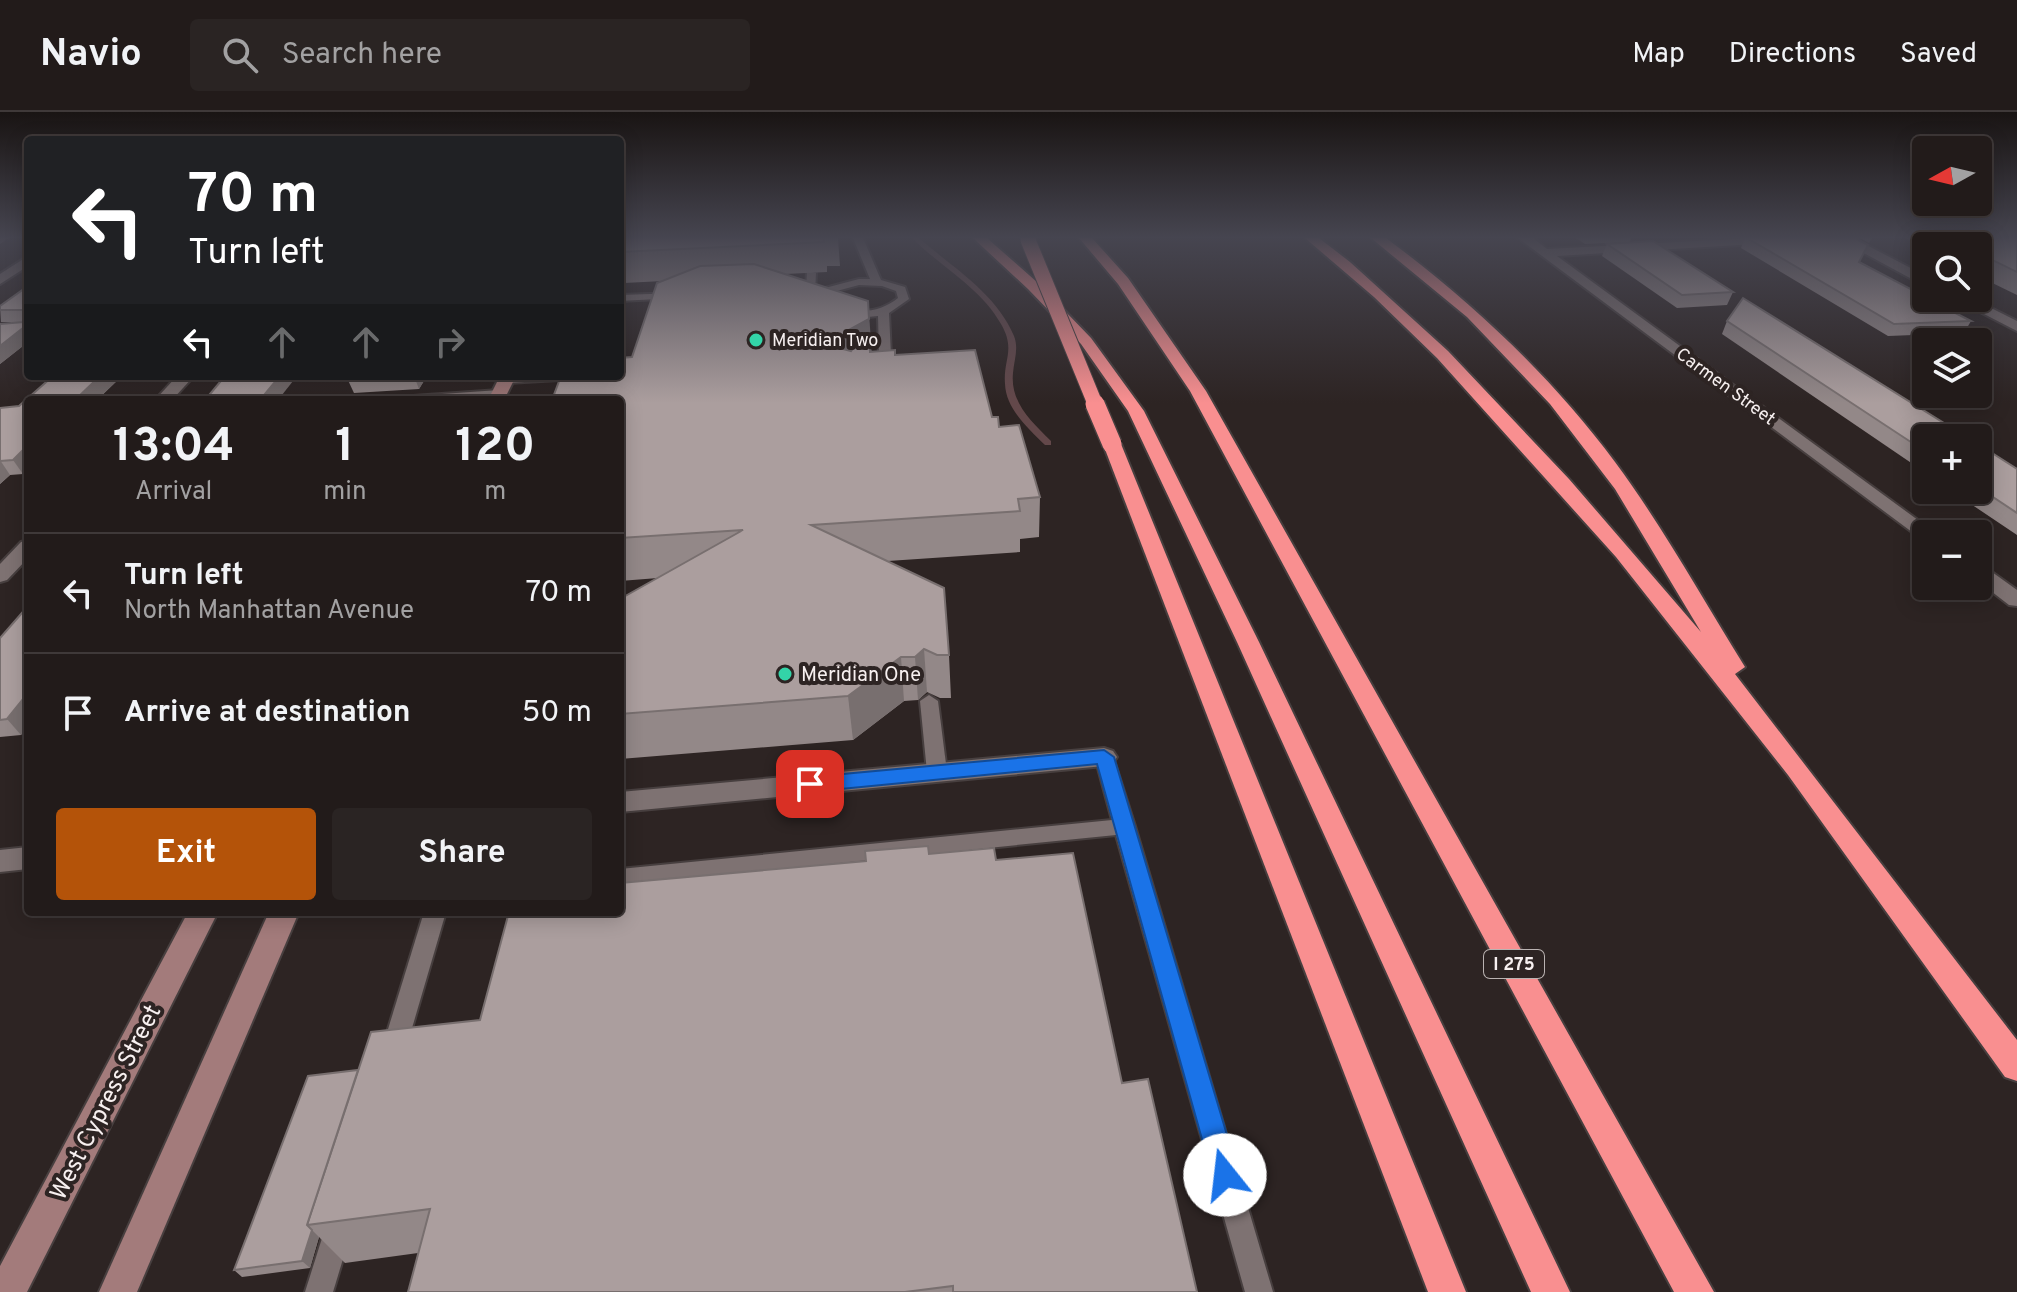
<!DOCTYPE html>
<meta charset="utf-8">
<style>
:root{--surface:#221b1a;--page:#2a2423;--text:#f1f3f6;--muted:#a2a1a2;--line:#3f3939;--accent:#b45309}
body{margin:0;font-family:Overpass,sans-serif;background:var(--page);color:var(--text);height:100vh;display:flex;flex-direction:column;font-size:30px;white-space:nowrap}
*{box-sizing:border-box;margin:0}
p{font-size:26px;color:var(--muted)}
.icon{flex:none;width:44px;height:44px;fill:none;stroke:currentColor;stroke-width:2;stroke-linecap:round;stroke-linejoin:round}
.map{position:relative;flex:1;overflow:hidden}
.sheet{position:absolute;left:24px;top:284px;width:600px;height:520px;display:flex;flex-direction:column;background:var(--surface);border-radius:8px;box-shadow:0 4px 20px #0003,0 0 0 2px var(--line)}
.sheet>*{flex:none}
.banner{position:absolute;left:24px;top:24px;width:600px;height:244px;border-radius:8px;box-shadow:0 4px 20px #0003,0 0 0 2px var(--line);background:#202124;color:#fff;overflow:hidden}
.needle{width:52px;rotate:262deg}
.buttons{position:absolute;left:1912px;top:24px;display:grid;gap:16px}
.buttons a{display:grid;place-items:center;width:80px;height:80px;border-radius:8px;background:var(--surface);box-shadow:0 4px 20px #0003,0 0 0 2px var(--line);font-size:40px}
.pin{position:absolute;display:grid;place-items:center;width:68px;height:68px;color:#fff;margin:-34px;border-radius:16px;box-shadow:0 4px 12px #0006}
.me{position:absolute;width:88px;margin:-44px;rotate:344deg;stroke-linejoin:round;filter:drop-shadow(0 0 6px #0008)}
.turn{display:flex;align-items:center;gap:28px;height:168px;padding:0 32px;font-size:36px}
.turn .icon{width:104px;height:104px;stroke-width:2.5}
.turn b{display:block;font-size:56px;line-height:68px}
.lanes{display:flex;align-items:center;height:76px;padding:0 32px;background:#0003;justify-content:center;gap:40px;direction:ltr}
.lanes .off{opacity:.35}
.eta{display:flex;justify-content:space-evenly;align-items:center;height:136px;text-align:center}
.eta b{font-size:48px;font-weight:700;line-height:56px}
.primary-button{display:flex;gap:16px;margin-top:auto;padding:16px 32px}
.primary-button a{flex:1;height:92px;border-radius:8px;background:var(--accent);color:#fff;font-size:32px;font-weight:700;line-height:92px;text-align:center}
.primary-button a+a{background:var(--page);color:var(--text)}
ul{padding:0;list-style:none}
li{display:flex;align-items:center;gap:24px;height:120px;padding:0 32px;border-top:2px solid var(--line)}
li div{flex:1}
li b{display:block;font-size:30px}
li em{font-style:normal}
header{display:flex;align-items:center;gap:48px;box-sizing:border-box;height:112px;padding:0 40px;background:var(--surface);border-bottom:2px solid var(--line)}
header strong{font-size:38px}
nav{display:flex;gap:44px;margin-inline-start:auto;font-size:28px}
.search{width:560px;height:72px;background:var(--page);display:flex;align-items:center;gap:20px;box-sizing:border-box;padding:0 28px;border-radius:8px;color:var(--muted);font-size:30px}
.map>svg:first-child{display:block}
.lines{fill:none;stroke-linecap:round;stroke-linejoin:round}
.stream{fill:#63484a;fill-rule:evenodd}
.lane-casing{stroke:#473f3f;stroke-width:4}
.street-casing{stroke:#473f3f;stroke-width:4}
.secondary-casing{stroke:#473f3f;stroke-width:4}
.highway-casing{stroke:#473f3f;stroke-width:4}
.lane{fill:#7e7272;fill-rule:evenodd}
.street{fill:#7e7272;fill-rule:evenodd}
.secondary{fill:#a37b7b;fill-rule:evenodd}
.highway{fill:#f98f90;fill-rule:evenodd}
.highway-bridge-far1-casing{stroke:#473f3f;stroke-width:17;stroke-linecap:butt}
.highway-bridge-casing{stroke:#473f3f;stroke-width:22;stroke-linecap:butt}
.highway-bridge-far1{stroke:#f98f90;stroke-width:15}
.highway-bridge{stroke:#f98f90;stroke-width:19}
.wall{fill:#938888}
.shaded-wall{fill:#786f6f}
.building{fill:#ab9e9e;stroke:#786f6f;stroke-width:2}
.route{fill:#1a73e8;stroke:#114b97;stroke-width:2}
.poi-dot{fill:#33d4a8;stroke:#2d2423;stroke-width:3}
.labels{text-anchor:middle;stroke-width:8;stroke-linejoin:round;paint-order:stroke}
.far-poi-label{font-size:18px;fill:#f7f0f0;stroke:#2d2423;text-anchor:start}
.far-street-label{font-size:18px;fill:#f7f0f0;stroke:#2d2423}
.shield{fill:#2d2423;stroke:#bab3b2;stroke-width:2}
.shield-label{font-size:18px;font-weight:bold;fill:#f7f0f0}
.poi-label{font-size:20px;fill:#f7f0f0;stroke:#2d2423;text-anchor:start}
.near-street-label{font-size:24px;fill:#f7f0f0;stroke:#2d2423}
</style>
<header>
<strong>Navio</strong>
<div class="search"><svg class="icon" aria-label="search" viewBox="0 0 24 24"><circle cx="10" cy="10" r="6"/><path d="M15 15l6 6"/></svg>Search here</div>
<nav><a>Map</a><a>Directions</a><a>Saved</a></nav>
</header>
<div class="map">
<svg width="2017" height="1180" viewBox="0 0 2017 1180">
<rect width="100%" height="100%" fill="#2d2423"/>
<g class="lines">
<path class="stream" d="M912,126h7c34,30 77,55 95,98 5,13 0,24 -1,37 -3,30 19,49 38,68v4h-6c-17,-17 -39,-36 -40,-61 -2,-25 11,-34 -4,-60 -20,-36 -60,-57 -89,-86z"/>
<g class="lane-casing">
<g id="lane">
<path d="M853,126h10l18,42 24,7 4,12 -20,14 2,43 -22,14 -6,-4 16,-11 -1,-39c-22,3 -44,1 -60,-15l7,-13 34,-9h11zM859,173l23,1 14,5 2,7c-19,16 -49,18 -69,2l4,-8z"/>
<path d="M807,159l9,2 -1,18 -9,-2z"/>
<path d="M680,181l1,2 -5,3 -56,3v-6z"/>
<path d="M502,264h62l-6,4 -52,3 -6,-4z"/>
<path d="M499,278l4,1v6l-96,3 6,-4z"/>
<path d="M929,583l9,6 9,71 -3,5h-14l-3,-5 -7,-71z"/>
<path d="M1104,638l7,2 2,5 22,69 138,466h-28l-129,-457 -496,50v-16l492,-49 -17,-63 2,-5z"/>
<path d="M424,800h22l-41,140 -3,8 -9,3 -9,-3 -3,-8z"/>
<path d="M339,1100l10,4 4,10 -20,66h-28l24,-76z"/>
</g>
</g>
<g class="street-casing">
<g id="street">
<path d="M1518,126h15l14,11 206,-11h100l73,38v9l-5,-1 -83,-45 -281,17 380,278h-11v6l-6,-2z"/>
<path d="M28,144v10l-28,18v-10z"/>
<path d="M1953,186h18l46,23v10z"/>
<path d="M177,264h17l-22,24h-17z"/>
<path d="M28,428v18l-21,22 -7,2v-18l21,-22z"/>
<path d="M1978,453l7,2 32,23v16l-8,-1 -31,-24z"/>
<path d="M1104,636l9,3 4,6 -4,6 -9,3 -484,46v-20z"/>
<path d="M28,735v22l-28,3v-22z"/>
</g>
</g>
<g class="secondary-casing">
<g id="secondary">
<path d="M500,264h16l-12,24h-16z"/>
<path d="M188,800h30l-191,380h-27v-26z"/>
<path d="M269,800h30l-162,380h-38z"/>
</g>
</g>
<g class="highway-casing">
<g id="highway">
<path d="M973,126h14l51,45 53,55 53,73 115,231 311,650h-39l-294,-650 -109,-231 -47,-67 -53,-55z"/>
<path d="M1079,126h13l36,40 78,113 508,901h-40l-484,-901 -72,-107z"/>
<path d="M1305,126h14l31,24 98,89 121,128 132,153 -86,-143 -65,-85 -83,-87 -96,-79h15c86,64 165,138 229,224 48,65 87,136 130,205l-10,7 282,366v41l-12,-4 -217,-302 -172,-218 -179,-199 -63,-61z"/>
<path d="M1112,327l9,5 345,848h-38l-325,-848z"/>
</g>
</g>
<use href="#lane" class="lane"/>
<use href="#street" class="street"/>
<use href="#secondary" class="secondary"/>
<use href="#highway" class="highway"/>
<g class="highway-bridge-far1-casing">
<path id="highway-bridge-far1" d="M1028,128l68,166"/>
</g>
<g class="highway-bridge-casing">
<path id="highway-bridge" d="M1095,292l17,40"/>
</g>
<use href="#highway-bridge-far1" class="highway-bridge-far1"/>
<use href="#highway-bridge" class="highway-bridge"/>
</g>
<g class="wall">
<path d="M620,126h218l2,28h-13v6l-42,2 87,78 23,3 97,62 48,80 -1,40 -19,2v13l-132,9 61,94 2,43h-11l-13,-6 -9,8 -14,1 -51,39 -233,19v-160l38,-21 -38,3v-205l12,-19 31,-76 -39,2 -1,-6h-3z"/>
<path d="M1576,126h55l-1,4 -45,2z"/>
<path d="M1745,126h110l5,24 111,59 -7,12 -76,3 -147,-88z"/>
<path d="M1860,126h12l-3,5z"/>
<path d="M1906,126h111v57l-39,-19v-30h-52v3z"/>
<path d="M1607,132l126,48 -6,13 -50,3 -75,-52z"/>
<path d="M28,174v56l-28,22v-40l23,-2h-22l-1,-16z"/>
<path d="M1727,209l199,117v35l-204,-139z"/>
<path d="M53,264h69l-25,24h-69v69l-5,5 -13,1 -10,9v-76l19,-2z"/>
<path d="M346,264h81l-8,13 -65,4z"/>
<path d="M1978,332l39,25v66l-67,-45h28z"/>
<path d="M28,494v120l-7,9 -21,2v-99z"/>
<path d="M996,748l126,223 75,209h-789l10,-39 -73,10 -26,-26 -9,31 -68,9 -8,-7 124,-200 508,-209z"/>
</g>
<g class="shaded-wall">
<path d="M0,126h9l-9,6z"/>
<path d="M868,189l4,53 -31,27 -4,-37 8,-12z"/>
<path d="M28,212v18l-28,22v-18z"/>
<path d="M100,264h22l-25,24h-22z"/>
<path d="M280,264h17l-19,24h-18z"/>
<path d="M414,264h13l-8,13z"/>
<path d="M28,333v24l-5,5 -10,-14z"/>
<path d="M0,348l10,15 -10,9z"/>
<path d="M924,537l3,43 -9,8 -3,-43z"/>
<path d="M901,545l3,44 -51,39 -5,-44z"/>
<path d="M28,581v33l-7,9 -14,-16z"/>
<path d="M312,1118l7,7 -9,31 -8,-7z"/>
</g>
<g class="building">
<path d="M620,126h204v4l-204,10z"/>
<path d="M1747,126h108l13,7 -9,17 67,35v1l45,23 -77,3z"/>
<path d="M1948,126h69v34l-39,-19v-7h-14z"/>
<path d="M1653,129l80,51 -51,3 -75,-51z"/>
<path d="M754,152l114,37 1,18 -24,13 -8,12 2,4 12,3 8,-11 10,-6 1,18 25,-2v5l80,-5 17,67h6l1,10 20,-2 21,72 -22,2 2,12 -209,14 133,63 5,67h-12l-13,-6 -9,8h-14l-53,39 -228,18v-115l123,-69 -123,8v-138h-68l9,-24h59v-18l12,-1 25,-74 43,-17z"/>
<path d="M28,174v38l-28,22v-22l23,-2v-12h-23v-4z"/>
<path d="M1743,186l225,140h-42v14l-199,-131z"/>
<path d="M53,264h47l-25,24h-47v45l-15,15 -13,1v-53l19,-2z"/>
<path d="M225,264h55l-20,24h-55z"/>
<path d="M1978,332l39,25v44l-39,-26z"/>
<path d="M28,494v87l-21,26 -7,1v-82z"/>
<path d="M928,734l1,8 65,-6 2,12 77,-7 49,230 26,-4 49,213h-244v-6l-48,6h-497l22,-83 -123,16 64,-193 109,-12 29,-108h111v-29l246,-22 -1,-10z"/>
<path d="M358,958l-51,155 5,5 -10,31 -68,9 74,-194z"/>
</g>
<linearGradient id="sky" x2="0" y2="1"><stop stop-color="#191413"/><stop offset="0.43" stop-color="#464550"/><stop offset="1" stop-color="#464550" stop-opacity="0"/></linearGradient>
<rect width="2017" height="291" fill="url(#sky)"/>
<path class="route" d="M1104,638l10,7 125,418 -4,10 -10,4 -9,-4 -4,-10 -115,-411 -287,28 -10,-8 10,-7z"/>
<g class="poi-dot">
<circle cx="756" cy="228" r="8"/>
<circle cx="785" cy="562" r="8"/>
</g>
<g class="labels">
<g class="far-poi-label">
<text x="772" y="234">Meridian Two</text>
</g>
<g class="far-street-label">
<text transform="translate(1726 274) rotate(36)" y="6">Carmen Street</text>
</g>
<rect class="shield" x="1484" y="838" width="60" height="28" rx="6"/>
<g class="shield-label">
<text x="1514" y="858">I 275</text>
</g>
<g class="poi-label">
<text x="801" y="569">Meridian One</text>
</g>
<g class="near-street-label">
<text transform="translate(105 990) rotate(-63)" y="8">West Cypress Street</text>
</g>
</g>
</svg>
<div class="buttons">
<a><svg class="needle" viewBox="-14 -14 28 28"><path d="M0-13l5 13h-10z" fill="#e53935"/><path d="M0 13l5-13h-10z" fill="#a2a1a2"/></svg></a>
<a><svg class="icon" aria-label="search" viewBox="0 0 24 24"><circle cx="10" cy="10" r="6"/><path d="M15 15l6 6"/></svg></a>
<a><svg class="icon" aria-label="layers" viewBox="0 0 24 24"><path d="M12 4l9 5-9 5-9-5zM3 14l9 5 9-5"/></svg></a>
<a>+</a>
<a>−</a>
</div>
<div class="pin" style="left:810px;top:672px;background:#d93025"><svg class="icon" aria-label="arrive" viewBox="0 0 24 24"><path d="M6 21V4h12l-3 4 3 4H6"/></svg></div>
<svg class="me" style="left:1225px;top:1063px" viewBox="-20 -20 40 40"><circle r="19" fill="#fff"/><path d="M0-13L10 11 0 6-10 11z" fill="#1a73e8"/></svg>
<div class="banner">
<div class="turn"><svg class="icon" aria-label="left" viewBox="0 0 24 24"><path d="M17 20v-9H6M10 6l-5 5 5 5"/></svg><div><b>70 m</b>Turn left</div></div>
<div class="lanes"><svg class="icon" aria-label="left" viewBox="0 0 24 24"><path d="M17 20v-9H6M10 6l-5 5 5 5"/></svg><svg class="icon off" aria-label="ahead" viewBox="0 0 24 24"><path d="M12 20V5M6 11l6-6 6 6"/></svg><svg class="icon off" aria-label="ahead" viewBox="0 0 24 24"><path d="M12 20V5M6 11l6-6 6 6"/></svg><svg class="icon off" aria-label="right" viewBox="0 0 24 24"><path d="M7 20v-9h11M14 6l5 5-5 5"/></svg></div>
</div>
<section class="sheet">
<div class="eta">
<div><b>13:04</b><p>Arrival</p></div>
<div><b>1</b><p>min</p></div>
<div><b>120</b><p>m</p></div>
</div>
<ul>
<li><svg class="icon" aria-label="left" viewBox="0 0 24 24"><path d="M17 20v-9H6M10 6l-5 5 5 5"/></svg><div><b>Turn left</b><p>North Manhattan Avenue</p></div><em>70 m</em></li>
<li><svg class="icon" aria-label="arrive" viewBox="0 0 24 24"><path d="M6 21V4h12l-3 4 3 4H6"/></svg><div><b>Arrive at destination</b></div><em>50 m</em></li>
</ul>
<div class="primary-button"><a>Exit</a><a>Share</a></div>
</section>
</div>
